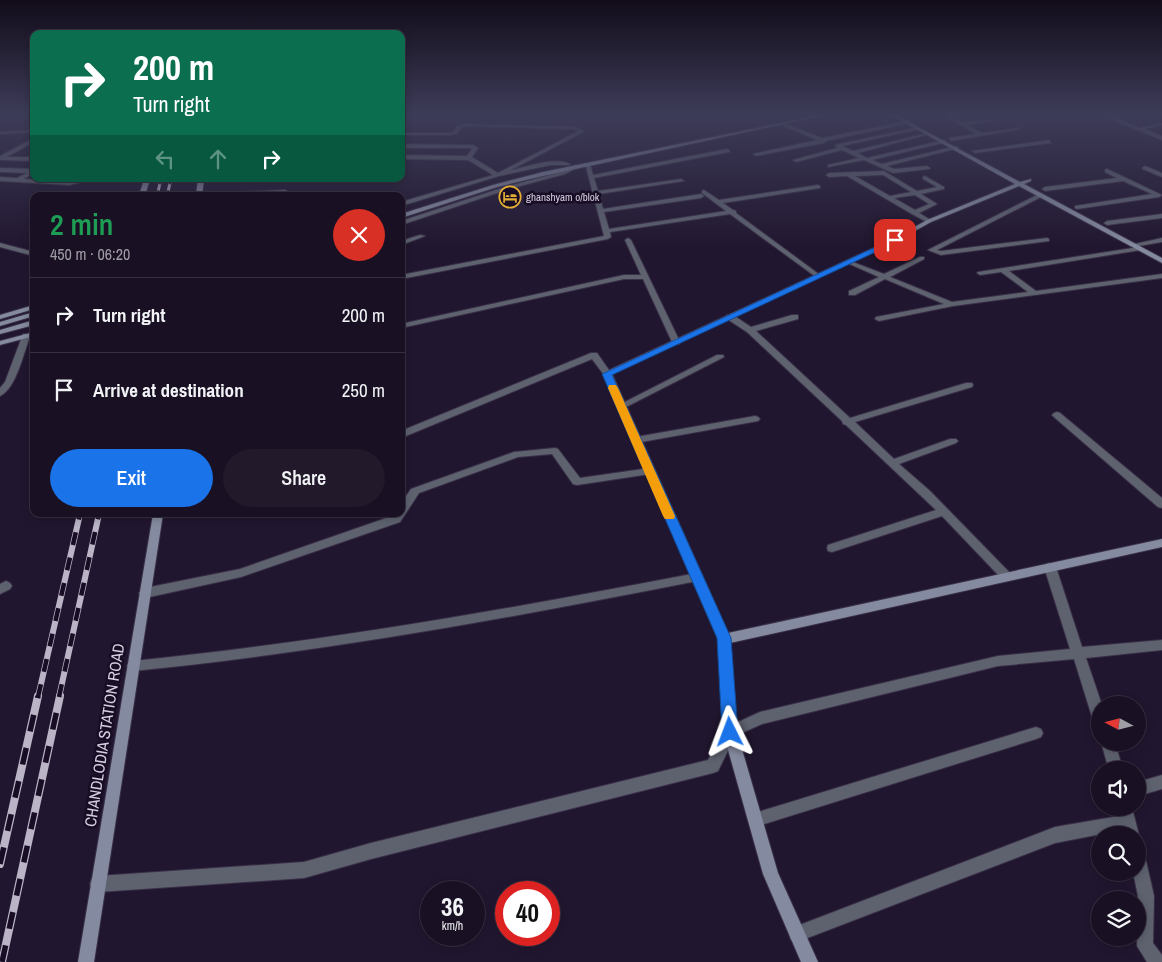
<!DOCTYPE html>
<meta charset="utf-8">
<style>
:root{--surface:#191023;--page:#22192b;--text:#f1f3f6;--muted:#9f9da6;--line:#373041;--accent:#1a73e8}
body{margin:0;font-family:"Archivo Narrow",sans-serif;background:var(--page);color:var(--text);height:100vh;display:flex;flex-direction:column;font-size:19px;white-space:nowrap}
*{box-sizing:border-box;margin:0}
p{font-size:16px;color:var(--muted)}
.icon{flex:none;width:28px;height:28px;fill:none;stroke:currentColor;stroke-width:2;stroke-linecap:round;stroke-linejoin:round}
.map{position:relative;flex:1;overflow:hidden}
.side{position:absolute;left:30px;top:192px;width:375px;height:325px;display:flex;flex-direction:column;background:var(--surface);border-radius:10px;box-shadow:0 2px 8px #0003,0 0 0 1px var(--line)}
.side>*{flex:none}
.guide{position:absolute;left:30px;top:30px;width:375px;height:152px;border-radius:10px;box-shadow:0 2px 8px #0003,0 0 0 1px var(--line);background:#0b6e4f;color:#fff;overflow:hidden}
.needle{width:32px;rotate:277deg}
.tools{position:absolute;left:1091px;top:696px;display:grid;gap:10px}
.tools a{display:grid;place-items:center;width:55px;height:55px;border-radius:50%;background:var(--surface);box-shadow:0 2px 8px #0003,0 0 0 1px var(--line);font-size:25px}
.speed{position:absolute;left:420px;top:881px;display:flex;gap:10px;font-size:25px;font-weight:700;text-align:center}
.speed>*{display:grid;place-content:center;width:65px;height:65px;border-radius:50%;background:var(--surface);box-shadow:0 2px 8px #0003,0 0 0 1px var(--line);line-height:1}
.speed small{font-size:12px;font-weight:400}
.speed .limit{border:8px solid #d22;background:#fff;color:#111}
.pin{position:absolute;display:grid;place-items:center;width:42px;height:42px;color:#fff;margin:-21px;border-radius:10px;box-shadow:0 2px 8px #0006}
.me{position:absolute;width:55px;margin:-28px;rotate:357deg;stroke-linejoin:round;filter:drop-shadow(0 0 4px #0008)}
.turn{display:flex;align-items:center;gap:18px;height:105px;padding:0 20px;font-size:22px}
.turn .icon{width:65px;height:65px;stroke-width:2.5}
.turn b{display:block;font-size:35px;line-height:42px}
.lanes{display:flex;align-items:center;height:48px;padding:0 20px;background:#0003;justify-content:center;gap:25px;direction:ltr}
.lanes .off{opacity:.35}
.round{display:grid;place-items:center;flex:none;width:52px;height:52px;border-radius:26px;background:var(--page)}
.headline{display:flex;align-items:center;justify-content:space-between;height:85px;padding:0 20px}
h1{font-size:30px;font-weight:600;line-height:38px;color:#1e9e55}
.action{display:flex;gap:10px;margin-top:auto;padding:10px 20px}
.action a{flex:1;height:58px;border-radius:30px;background:var(--accent);color:#fff;font-size:20px;font-weight:600;line-height:58px;text-align:center}
.action a+a{background:var(--page);color:var(--text)}
ul{padding:0;list-style:none}
li{display:flex;align-items:center;gap:15px;height:75px;padding:0 20px;border-top:1px solid var(--line)}
li div{flex:1}
li b{display:block;font-size:19px}
li em{font-style:normal}
.map>svg:first-child{display:block}
.lines{fill:none;stroke-linecap:round;stroke-linejoin:round}
.street-casing{stroke:#3a3048;stroke-width:2}
.secondary-casing{stroke:#3a3048;stroke-width:2}
.street{fill:#5e626f;fill-rule:evenodd}
.secondary{fill:#848a9f;fill-rule:evenodd}
.rail-far2-casing{stroke:#bab4c6;stroke-width:3}
.rail-far1-casing{stroke:#bab4c6;stroke-width:6}
.rail-casing{stroke:#bab4c6;stroke-width:8}
.rail-far2{stroke:#180d25;stroke-width:2;stroke-dasharray:6;stroke-linecap:butt}
.rail-far1{stroke:#180d25;stroke-width:4.5;stroke-dasharray:13;stroke-linecap:butt}
.rail{stroke:#180d25;stroke-width:5.5;stroke-dasharray:17;stroke-linecap:butt}
.route{fill:#1a73e8;stroke:#114b97}
.slow{fill:#f59e0b}
.labels{text-anchor:middle;stroke-width:5;stroke-linejoin:round;paint-order:stroke}
.far-poi-label{font-size:11px;fill:#d5cfe0;stroke:#180d25;text-anchor:start}
.near-street-label{font-size:16px;fill:#d5cfe0;stroke:#180d25}
</style>
<div class="map">
<svg width="1162" height="962" viewBox="0 0 1162 962">
<rect width="100%" height="100%" fill="#21162f"/>
<g class="lines">
<g class="street-casing">
<g id="street">
<path d="M942,114h32l-2,1 -19,2 10,5 33,-3 -2,2 -27,4 15,8 37,-5 2,1 -70,12 -2,-3 27,-4z"/>
<path d="M1099,114h5l6,2 21,-2v1l-16,3 25,10 22,-5v2l-17,4 17,7v4z"/>
<path d="M908,121l2,2 -84,18 -2,2 -68,13 -3,-2 64,-14 -38,-16 2,-2 41,16z"/>
<path d="M465,124l109,3 11,4 -74,39c17,-3 43,-14 59,-6l-1,1h-18l-52,11 -98,30v-4l92,-27 -25,-15 -67,-1v-4l66,1 5,-7 -2,-1h-69v-4l72,1 5,3 -6,9 26,16 81,-42 -5,-2 -109,-3 -4,2 -3,5 -8,2h-49v-2h49l4,-2 3,-5z"/>
<path d="M918,127l2,2 -78,17 11,5 75,-18 2,1 -72,19 9,5 77,-18 3,2 -75,18 10,4 74,-18 3,2 -72,18 7,3 33,-3 3,2 -1,1 -36,4 -29,-13 -36,7v-2l31,-7 -17,-8 -46,12 -3,-2 44,-12 -2,-3z"/>
<path d="M34,130v2l-34,2v-2z"/>
<path d="M32,139h2v3l-27,15h27v4l-34,-1v-4z"/>
<path d="M1049,140l2,3 -76,10 -3,-2z"/>
<path d="M727,149l3,2 -1,1 -135,26 4,13 83,-12 3,2 -85,13 4,15 98,-15 3,2 -3,2 -97,14 5,17 117,-18 -24,-18v-2l2,-1 15,10 99,-15 2,1v2l-97,15 10,7 3,1v2l84,62v2h-4l-86,-63 -120,18 1,5 -3,2 -207,40v-4l203,-39 -19,-73 5,1 3,11z"/>
<path d="M575,165l5,1 -15,8 -56,15 -108,36v-4l104,-34 56,-15z"/>
<path d="M1145,166l17,7v4l-19,-8 -1,-1z"/>
<path d="M0,168l34,1v4l-10,6 45,2 26,-2 -26,6 -69,-4v-4l17,1 10,-5 -27,-1z"/>
<path d="M1107,169l55,26 -3,2 -82,12 -2,-1v-2l77,-12 -29,-13 -78,10 -3,-2 3,-2 72,-9 -12,-6v-2z"/>
<path d="M884,171l33,20 20,-4 -14,-8v-2l2,-1 19,11v2l-23,5 16,10 -18,9 12,7v2h-4l-15,-8 -65,-38 -18,1 -3,-2 3,-2zM883,175l28,17 -21,4 -35,-20zM915,195l14,9 -14,6 -21,-12z"/>
<path d="M285,190l2,1v2l-56,3h-35l3,-2z"/>
<path d="M1041,193l3,2 -1,1 -106,54 4,1 106,-13 2,1v2l-108,14 -13,-5z"/>
<path d="M298,194l3,1 1,1h-7z"/>
<path d="M1162,214v4l-55,7 -3,-2 3,-2z"/>
<path d="M420,235l5,1 -24,9v-4z"/>
<path d="M628,238l3,2 49,102 -1,2h-6l-1,-2 -29,-63h-19l-223,49v-4l223,-49h17l-16,-35z"/>
<path d="M1162,238v4l-29,5 -3,-2z"/>
<path d="M0,243l34,9v4l-34,-9z"/>
<path d="M1139,247l3,2 -1,1 -132,21 27,20 126,-17v4l-209,28 -74,15 -4,-2 1,-2 68,-13 -59,-25 -30,16h-6v-4l30,-14 -34,-15 5,-1 34,13 36,-17h4v2l-34,18 62,25 76,-10 -27,-20 -21,3 -3,-2 1,-1z"/>
<path d="M727,315h6l18,12 41,-12h6v4l-42,12 94,87 116,-35h6l1,2 -1,2 -117,35 39,37 56,-20h6l2,2 -2,2 -57,21 31,27 81,83 2,3 -2,3 -4,1 -4,-1 -61,-64 -110,36 -4,-1 -1,-3 1,-3 108,-35 -90,-85 -3,-1 -1,-3 -95,-89 -20,-13z"/>
<path d="M23,334h3l4,2c-6,16 -14,53 -30,60v-8l5,-6z"/>
<path d="M591,353h6l14,20 -1,2h-6l-12,-16 -191,79v-7z"/>
<path d="M717,355h6l1,2 -100,51 -3,1 -4,-3z"/>
<path d="M1057,412l3,1 102,85v10l-4,-1 -104,-90 -2,-2 2,-2z"/>
<path d="M755,416l3,1 2,2 -2,2 -122,22 -5,-3 5,-3z"/>
<path d="M555,448l3,1 22,29 70,-10 5,3 -5,3 -73,11 -4,-1 -21,-30 -34,3 -99,36 -19,29 -159,55 -96,21 -4,-2 -2,-3 2,-3 4,-2 95,-19 152,-53 2,-2h7v-11l10,-14 103,-37z"/>
<path d="M1050,563l4,1 2,3 26,80 80,-7v10l-76,8 16,47h-2v21l-5,-2 -2,-4 -19,-61 -76,7 -236,58 -27,12 -17,35 -5,2 -342,86 -67,19 -206,14 -6,-2 -2,-6 2,-6 6,-2 206,-14 67,-19 337,-83 17,-32 35,-16 238,-56 72,-7 -26,-82 2,-3z"/>
<path d="M697,573l4,1 2,3 -2,3 -4,1c-187,37 -374,71 -564,90l-4,-1 -2,-4 2,-4 4,-1c190,-19 377,-52 564,-88z"/>
<path d="M6,581l4,2 2,3 -2,3 -10,5v-10z"/>
<path d="M1036,727l5,2 2,4 -2,4 -5,2 -281,88 -5,-2 -2,-5 2,-5 5,-2z"/>
<path d="M1101,742h14l8,28h-14z"/>
<path d="M1162,775v14l-24,7v-14z"/>
<path d="M1118,808h14l7,27 -1,3v-3h-15l-1,-5 -67,13 -258,99 -6,-2 -2,-6 2,-6 6,-2 258,-99 64,-11z"/>
<path d="M1138,853l5,3 3,5 8,35 -1,47 9,12v7h-15l-10,-16 1,-50 -5,-24h5z"/>
</g>
</g>
<g class="secondary-casing">
<g id="secondary">
<path d="M824,114h6l-287,62 -46,11 -96,31v-4l92,-29 50,-13z"/>
<path d="M889,114h5l126,68 11,-3v2l-7,3 138,74v5l-143,-77 -88,36 -34,19 -285,133 116,259 434,-94v8l-432,96 7,89 41,141 40,89h-17l-38,-88 -40,-142 -5,-93 -115,-266 290,-134 34,-19 88,-36z"/>
<path d="M144,179h6l-5,17h-6z"/>
<path d="M198,179h6l-2,17h-6z"/>
<path d="M34,305v4l-34,10v-4z"/>
<path d="M34,312v4l-34,10v-4z"/>
<path d="M34,320v5l-34,9v-4z"/>
<path d="M34,332v4l-34,9v-4z"/>
<path d="M153,514h10l-69,448h-16z"/>
</g>
</g>
<use href="#street" class="street"/>
<use href="#secondary" class="secondary"/>
<g class="rail-far2-casing">
<g id="rail-far2">
<path d="M157,196l4,-17"/>
<path d="M167,196l4,-17"/>
</g>
</g>
<g class="rail-far1-casing">
<g id="rail-far1">
<path d="M38,697l42,-183"/>
<path d="M59,697l40,-183"/>
</g>
</g>
<g class="rail-casing">
<g id="rail">
<path d="M0,864l38,-168"/>
<path d="M2,962l58,-266"/>
</g>
</g>
<use href="#rail-far2" class="rail-far2"/>
<use href="#rail-far1" class="rail-far1"/>
<use href="#rail" class="rail"/>
</g>
<linearGradient id="sky" x2="0" y2="1"><stop stop-color="#120c1a"/><stop offset="0.46" stop-color="#3d3c58"/><stop offset="1" stop-color="#3d3c58" stop-opacity="0"/></linearGradient>
<rect width="1162" height="248" fill="url(#sky)"/>
<path class="route" d="M895,238l4,2 -2,2 -285,133 119,263 7,94 -2,5 -6,2 -5,-2 -3,-5 -5,-94 -115,-264z"/>
<path class="slow" d="M609,385h7l2,3 57,128 -1,3h-9l-2,-3 -55,-128z"/>
<defs>
<g id="hotel-ring" transform="scale(1.125)"><circle r="9.5" fill="#180d25" stroke="#e4ae35" stroke-width="1.5"/><path d="M-6-4.5h1.5V1H6V5H4.5V3h-9V5H-6ZM-4 0a1.8 1.8 0 1 1 3.6 0ZM.5 0V-2.5h3Q6-2.5 6 0Z" fill="#e4ae35"/></g>
</defs>
<g fill-rule="evenodd">
<use href="#hotel-ring" x="510" y="197"/>
</g>
<g class="labels">
<g class="far-poi-label">
<text x="526" y="201">ghanshyam o/blok</text>
</g>
<g class="near-street-label">
<text transform="translate(104 735) rotate(-81)" y="6">CHANDLODIA STATION ROAD</text>
</g>
</g>
</svg>
<div class="tools">
<a><svg class="needle" viewBox="-14 -14 28 28"><path d="M0-13l5 13h-10z" fill="#e53935"/><path d="M0 13l5-13h-10z" fill="#9f9da6"/></svg></a>
<a><svg class="icon" aria-label="sound" viewBox="0 0 24 24"><path d="M4 9h4l5-4v14l-5-4H4zM17 9q2 3 0 6"/></svg></a>
<a><svg class="icon" aria-label="search" viewBox="0 0 24 24"><circle cx="10" cy="10" r="6"/><path d="M15 15l6 6"/></svg></a>
<a><svg class="icon" aria-label="layers" viewBox="0 0 24 24"><path d="M12 4l9 5-9 5-9-5zM3 14l9 5 9-5"/></svg></a>
</div>
<div class="speed"><div>36<small>km/h</small></div><div class="limit">40</div></div>
<div class="pin" style="left:895px;top:240px;background:#d93025"><svg class="icon" aria-label="arrive" viewBox="0 0 24 24"><path d="M6 21V4h12l-3 4 3 4H6"/></svg></div>
<svg class="me" style="left:730px;top:732px" viewBox="-20 -20 40 40"><path d="M0-17L14 15 0 8-14 15z" fill="#1a73e8" stroke="#fff" stroke-width="4"/></svg>
<div class="guide">
<div class="turn"><svg class="icon" aria-label="right" viewBox="0 0 24 24"><path d="M7 20v-9h11M14 6l5 5-5 5"/></svg><div><b>200 m</b>Turn right</div></div>
<div class="lanes"><svg class="icon off" aria-label="left" viewBox="0 0 24 24"><path d="M17 20v-9H6M10 6l-5 5 5 5"/></svg><svg class="icon off" aria-label="ahead" viewBox="0 0 24 24"><path d="M12 20V5M6 11l6-6 6 6"/></svg><svg class="icon" aria-label="right" viewBox="0 0 24 24"><path d="M7 20v-9h11M14 6l5 5-5 5"/></svg></div>
</div>
<section class="side">
<div class="headline"><div><h1>2 min</h1><p>450 m · 06:20</p></div><a class="round" style="background:#d93025;color:#fff"><svg class="icon" aria-label="close" viewBox="0 0 24 24"><path d="M6 6l12 12M18 6L6 18"/></svg></a></div>
<ul>
<li><svg class="icon" aria-label="right" viewBox="0 0 24 24"><path d="M7 20v-9h11M14 6l5 5-5 5"/></svg><div><b>Turn right</b></div><em>200 m</em></li>
<li><svg class="icon" aria-label="arrive" viewBox="0 0 24 24"><path d="M6 21V4h12l-3 4 3 4H6"/></svg><div><b>Arrive at destination</b></div><em>250 m</em></li>
</ul>
<div class="action"><a>Exit</a><a>Share</a></div>
</section>
</div>
